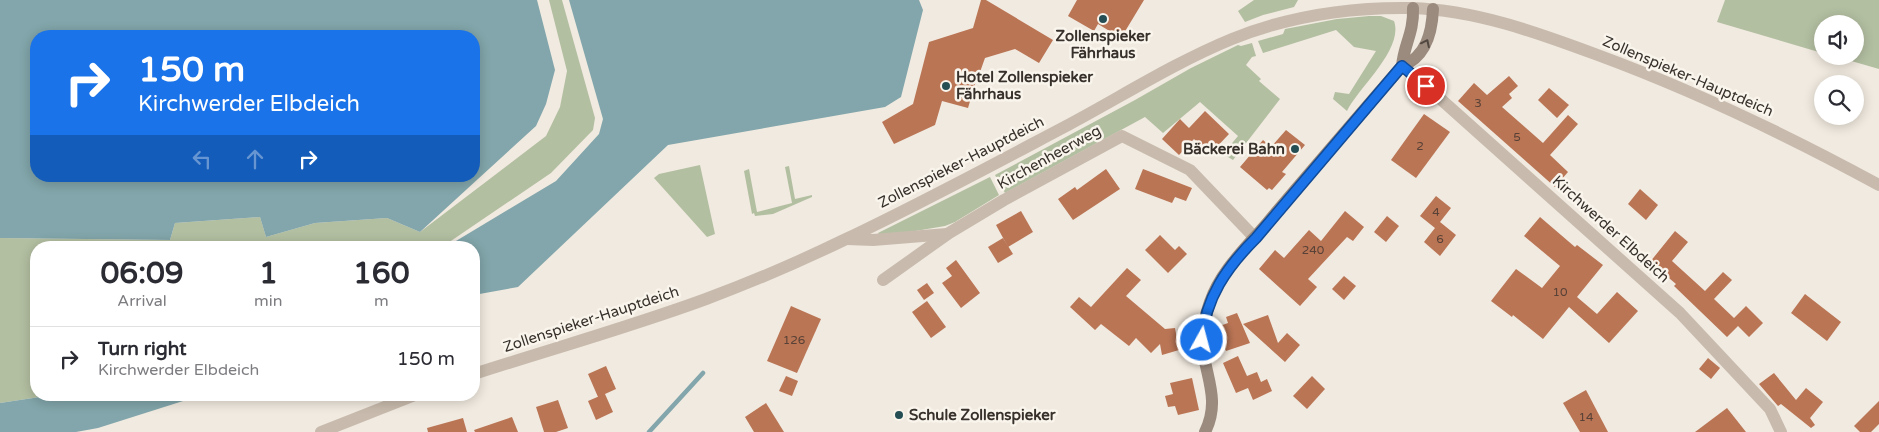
<!DOCTYPE html>
<meta charset="utf-8">
<style>
:root{--surface:#fff;--page:#f7f7f7;--text:#2b2b33;--muted:#7c7c81;--line:#e1e1e2}
body{margin:0;font-family:"Varela Round",sans-serif;background:var(--page);color:var(--text);height:100vh;display:flex;flex-direction:column;font-size:19px;white-space:nowrap}
*{box-sizing:border-box;margin:0}
p{font-size:16px;color:var(--muted)}
.icon{flex:none;width:28px;height:28px;fill:none;stroke:currentColor;stroke-width:2;stroke-linecap:round;stroke-linejoin:round}
.map{position:relative;flex:1;overflow:hidden}
.details{position:absolute;left:30px;top:241px;width:450px;height:160px;display:flex;flex-direction:column;background:var(--surface);border-radius:20px;box-shadow:0 2px 12px #0003}
.details>*{flex:none}
.banner{position:absolute;left:30px;top:30px;width:450px;height:152px;border-radius:20px;box-shadow:0 2px 12px #0003;background:#1a73e8;color:#fff;overflow:hidden}
.fabs{position:absolute;left:1814px;top:15px;display:grid;gap:10px}
.fabs a{display:grid;place-items:center;width:50px;height:50px;border-radius:50%;background:var(--surface);box-shadow:0 2px 12px #0003;font-size:25px}
.pin{position:absolute;display:grid;place-items:center;width:42px;height:42px;color:#fff;margin:-21px;border:2px solid #fff;border-radius:50%;box-shadow:0 1px 5px #0007}
.me{position:absolute;width:55px;margin:-28px;rotate:7deg;stroke-linejoin:round;filter:drop-shadow(0 0 4px #0008)}
.turn{display:flex;align-items:center;gap:18px;height:105px;padding:0 25px;font-size:22px}
.turn .icon{width:65px;height:65px;stroke-width:2.5}
.turn b{display:block;font-size:35px;line-height:42px}
.lanes{display:flex;align-items:center;height:48px;padding:0 25px;background:#0003;justify-content:center;gap:25px;direction:ltr}
.lanes .off{opacity:.35}
.eta{display:flex;justify-content:space-evenly;align-items:center;height:85px;text-align:center}
.eta b{font-size:30px;font-weight:800;line-height:35px}
ul{padding:0;list-style:none}
li{display:flex;align-items:center;gap:15px;height:65px;padding:0 25px;border-top:1px solid var(--line)}
li div{flex:1}
li b{display:block;font-size:19px}
li em{font-style:normal}
.map>svg:first-child{display:block}
.green{fill:#b3bfa1}
.water{fill:#82a6ab;fill-rule:evenodd}
.lines{fill:none;stroke-linecap:round;stroke-linejoin:round}
.stream{stroke:#82a6ab;stroke-width:4.5}
.building{fill:#ba7555}
.minor{stroke:#c8bbad;stroke-width:12}
.tertiary{stroke:#c8bbad;stroke-width:12}
.secondary{stroke:#9b8b7e;stroke-width:12}
.oneway{stroke:#504740}
.route-casing{stroke:#114b97;stroke-width:12}
.route{stroke:#1a73e8;stroke-width:9}
.poi-dot{fill:#244e54;stroke:#f9f4ec;stroke-width:2}
.labels{text-anchor:middle;stroke-width:5;stroke-linejoin:round;paint-order:stroke}
.number-label{font-size:12px;fill:#584136}
.poi-label{font-size:15px;font-weight:bold;fill:#37302b;stroke:#f9f4ec;text-anchor:start}
.street-label{font-size:15px;fill:#37302b;stroke:#f9f4ec}
</style>
<div class="map">
<svg width="1879" height="432" viewBox="0 0 1879 432">
<rect width="100%" height="100%" fill="#f1eae0"/>
<g class="green">
<path d="M549,0h13l33,118 -2,12 -42,43 -109,74 -406,1v147h17l-53,8v-165l170,2 5,-17 85,-6 6,20 49,-14 72,-5 33,14 126,-96 14,-29 7,-36z"/>
<path d="M1254,0h44l-4,7 -31,8 -18,7 -7,-11z"/>
<path d="M1725,0h154v69l-45,-13h21v-32h-33v29l-105,-31z"/>
<path d="M1369,16h12l13,5c10,28 -35,66 -47,90l-14,-12 2,-7 14,2 27,-43 -22,-4 -18,-17 -73,23 -5,-12 25,-7 2,-5 52,-10z"/>
<path d="M1252,43l4,13 -4,1 -6,8 15,14 -2,2 21,18 -47,61 -10,-6 15,-18 -38,-34 -37,31 -18,-16 -140,76 -10,-18 140,-75 56,-32 47,-23 3,1z"/>
<path d="M700,165l15,69 -8,3 -53,-59 5,-4z"/>
<path d="M789,166l6,33 17,-4v2l-39,17 -18,2 -1,-3 -2,1 -8,-43 5,-2 8,43 35,-9 -7,-36z"/>
<path d="M990,177l9,18 -44,27 -10,4 -65,11 -2,-4z"/>
</g>
<g class="water">
<path d="M0,0h537l18,70 -9,34 -10,22 -116,106 -33,-14 -72,5 -49,14 -6,-20 -85,6 -5,17 -170,-2zM36,36h438v140h-438z"/>
<path d="M569,0h350l4,10 -22,87 -16,10 -217,38 -150,142 -44,8v-47l-28,-1 110,-66 43,-47 4,-15z"/>
<path d="M53,395h149l-104,33 -22,4h-76v-29z"/>
</g>
<g class="lines">
<path class="stream" d="M649,432l54,-59"/>
</g>
<g class="building">
<path d="M981,0h5l67,40 -14,23 -24,-14 -30,9 -5,14 -1,-1 -11,37 -26,-7 -7,24 -41,19 -12,-22 31,-18 16,-62 44,-14z"/>
<path d="M1077,0h67l-23,38 -23,-14 -4,7 -26,-15z"/>
<path d="M1509,76l9,10 -9,8 3,4 -10,9 41,36 25,-28 10,9 -28,31 18,17 -13,15 -97,-86 16,-18 13,12z"/>
<path d="M1549,88l20,17 -12,13 -19,-18z"/>
<path d="M1205,111l24,23 -20,21 -15,-16 -15,16 -17,-16 18,-20 9,9z"/>
<path d="M1424,114l26,18 -34,46 -25,-18z"/>
<path d="M1286,130l19,15 -23,27 4,2 -14,16 -3,-2 -2,2 -27,-23 23,-27 8,7z"/>
<path d="M1106,169l14,20 -47,31 -15,-21 17,-12 2,3z"/>
<path d="M1143,169l49,19 -6,13 -11,-4 -3,6 -37,-14z"/>
<path d="M1640,189l18,16 -12,15 -18,-16z"/>
<path d="M1436,196l15,12 -11,14 16,13 -16,21 -16,-14 11,-14 -15,-12z"/>
<path d="M1021,211l12,21 -25,15 -12,-22z"/>
<path d="M1345,211l19,16 -11,14 -6,-4 -39,42 9,8 -17,19 -41,-37 16,-19 9,8 25,-28 12,11z"/>
<path d="M1387,216l12,10 -13,16 -12,-10z"/>
<path d="M1540,217l35,30 2,-2 26,20 -26,32 20,17 20,-22 21,19 -29,32 -40,-36 -26,32 -30,-24 -1,2 -21,-16 25,-32 26,19 18,-22 -36,-30z"/>
<path d="M1675,231l13,11 -16,19 33,30 18,-19 9,8 -18,19 20,19 12,-12 17,17 -14,14 -11,-11 -11,11 -53,-51 2,-2 -26,-22z"/>
<path d="M1160,235l15,15 4,-4 8,8 -19,19 -23,-23z"/>
<path d="M1003,238l10,16 -15,9 -10,-16z"/>
<path d="M956,260l24,33 -19,15 -19,-25 10,-7 -6,-8z"/>
<path d="M1127,268l14,12 -15,16 39,33 10,-1 4,22 -17,5 -2,-11 -9,9 -15,-15 -7,8 -28,-22 -6,6 -25,-23 9,-10 12,10z"/>
<path d="M1344,276l12,10 -12,14 -12,-11z"/>
<path d="M927,283l7,10 -10,7 -7,-10z"/>
<path d="M1805,294l36,28 -14,19 -36,-28z"/>
<path d="M927,301l19,26 -15,11 -19,-26z"/>
<path d="M791,306l30,13 -24,54 -30,-12z"/>
<path d="M1237,313l13,30 -24,8 -9,-24 11,-4 -2,-6z"/>
<path d="M1268,315l10,28 9,-10 13,12 -15,17 -42,-38z"/>
<path d="M1238,356l9,20 10,-4 4,10 6,-3 5,12 -19,9 -5,-12 -12,5 -13,-30z"/>
<path d="M1708,358l12,10 -9,11 -12,-10z"/>
<path d="M606,366l10,23 -11,5 8,18 -17,8 -8,-19 14,-6 -4,2 -10,-23z"/>
<path d="M1774,373l22,27 10,-12 17,14 -13,16 5,7 -4,3 -30,-24 -3,2 -19,-22z"/>
<path d="M786,376l12,5 -6,15 -13,-5z"/>
<path d="M1312,376l13,13 -18,20 -14,-13z"/>
<path d="M1192,378l7,32 -21,5 -3,-9 -7,1 -3,-11 8,-2 -3,-11z"/>
<path d="M1586,390l22,42h-28l-17,-29z"/>
<path d="M558,400l10,28 -12,4h-12l-8,-25z"/>
<path d="M1879,401v23l-8,8h-11l-6,-6z"/>
<path d="M766,403l18,29h-30l-9,-15z"/>
<path d="M1727,408l19,24h-51z"/>
<path d="M512,417l6,15h-43l-1,-2z"/>
<path d="M463,418l4,14h-39l-1,-4z"/>
</g>
<g class="lines">
<g class="minor">
<path d="M1402,66l24,20 254,227 90,96 11,23"/>
<path d="M847,239l26,1 74,-6"/>
<path d="M883,280l66,-47 55,-33 118,-64 68,34 65,68"/>
</g>
<g class="tertiary">
<path d="M474,374c77,-25 156,-47 232,-75 48,-18 95,-38 140,-60 76,-36 150,-76 224,-115 54,-29 106,-62 162,-85 57,-23 118,-32 179,-31 64,2 125,24 184,46 98,36 192,81 284,131"/>
<path d="M321,432l94,-37"/>
</g>
<g class="secondary">
<path d="M1402,66c2,-22 12,-33 11,-58"/>
<path d="M1205,432c17,-34 -2,-59 -3,-93 0,-13 4,-25 8,-37 11,-32 37,-55 58,-80 44,-52 89,-104 134,-156 24,-9 30,-33 31,-57"/>
</g>
</g>
<defs><path id="oneway-chevron" d="M-2-3.5L2.5 0L-2 3.5" fill="none" stroke-width="1.6" stroke-linecap="round" stroke-linejoin="round" transform="scale(1.25)"/></defs>
<use class="oneway" href="#oneway-chevron" transform="translate(1426 43) rotate(-64)"/>
<g class="lines">
<g class="route-casing">
<path id="route" d="M1202,340c3,-42 25,-73 54,-102l146,-172 24,20"/>
</g>
<use href="#route" class="route"/>
</g>
<g class="poi-dot">
<circle cx="1103" cy="19" r="5"/>
<circle cx="946" cy="86" r="5"/>
<circle cx="1295" cy="149" r="5"/>
<circle cx="899" cy="415" r="5"/>
</g>
<g class="labels">
<g class="number-label">
<text x="1478" y="107">3</text>
<text x="1517" y="141">5</text>
<text x="1420" y="150">2</text>
<text x="1436" y="216">4</text>
<text x="1440" y="243">6</text>
<text x="1313" y="254">240</text>
<text x="1560" y="296">10</text>
<text x="794" y="344">126</text>
<text x="1586" y="421">14</text>
</g>
<g class="poi-label">
<text x="1103" y="41" text-anchor="middle">Zollenspieker<tspan x="1103" dy="17">Fährhaus</tspan></text>
<text x="956" y="82">Hotel Zollenspieker<tspan x="956" dy="17">Fährhaus</tspan></text>
<text x="1285" y="154" text-anchor="end">Bäckerei Bahn</text>
<text x="909" y="420">Schule Zollenspieker</text>
</g>
<g class="street-label">
<text transform="translate(1688 76) rotate(23)" y="5">Zollenspieker-Hauptdeich</text>
<text transform="translate(1049 157) rotate(-29)" y="5">Kirchenheerweg</text>
<text transform="translate(961 162) rotate(-27)" y="5">Zollenspieker-Hauptdeich</text>
<text transform="translate(1611 229) rotate(42)" y="5">Kirchwerder Elbdeich</text>
<text transform="translate(591 319) rotate(-18)" y="5">Zollenspieker-Hauptdeich</text>
</g>
</g>
</svg>
<div class="fabs">
<a><svg class="icon" aria-label="sound" viewBox="0 0 24 24"><path d="M4 9h4l5-4v14l-5-4H4zM17 9q2 3 0 6"/></svg></a>
<a><svg class="icon" aria-label="search" viewBox="0 0 24 24"><circle cx="10" cy="10" r="6"/><path d="M15 15l6 6"/></svg></a>
</div>
<div class="pin" style="left:1426px;top:86px;background:#d93025"><svg class="icon" aria-label="arrive" viewBox="0 0 24 24"><path d="M6 21V4h12l-3 4 3 4H6"/></svg></div>
<svg class="me" style="left:1202px;top:340px" viewBox="-20 -20 40 40"><circle r="17" fill="#1a73e8" stroke="#fff" stroke-width="3"/><path d="M0-11L8 9 0 5-8 9z" fill="#fff"/></svg>
<div class="banner">
<div class="turn"><svg class="icon" aria-label="right" viewBox="0 0 24 24"><path d="M7 20v-9h11M14 6l5 5-5 5"/></svg><div><b>150 m</b>Kirchwerder Elbdeich</div></div>
<div class="lanes"><svg class="icon off" aria-label="left" viewBox="0 0 24 24"><path d="M17 20v-9H6M10 6l-5 5 5 5"/></svg><svg class="icon off" aria-label="ahead" viewBox="0 0 24 24"><path d="M12 20V5M6 11l6-6 6 6"/></svg><svg class="icon" aria-label="right" viewBox="0 0 24 24"><path d="M7 20v-9h11M14 6l5 5-5 5"/></svg></div>
</div>
<section class="details">
<div class="eta">
<div><b>06:09</b><p>Arrival</p></div>
<div><b>1</b><p>min</p></div>
<div><b>160</b><p>m</p></div>
</div>
<ul>
<li><svg class="icon" aria-label="right" viewBox="0 0 24 24"><path d="M7 20v-9h11M14 6l5 5-5 5"/></svg><div><b>Turn right</b><p>Kirchwerder Elbdeich</p></div><em>150 m</em></li>
</ul>
</section>
</div>
